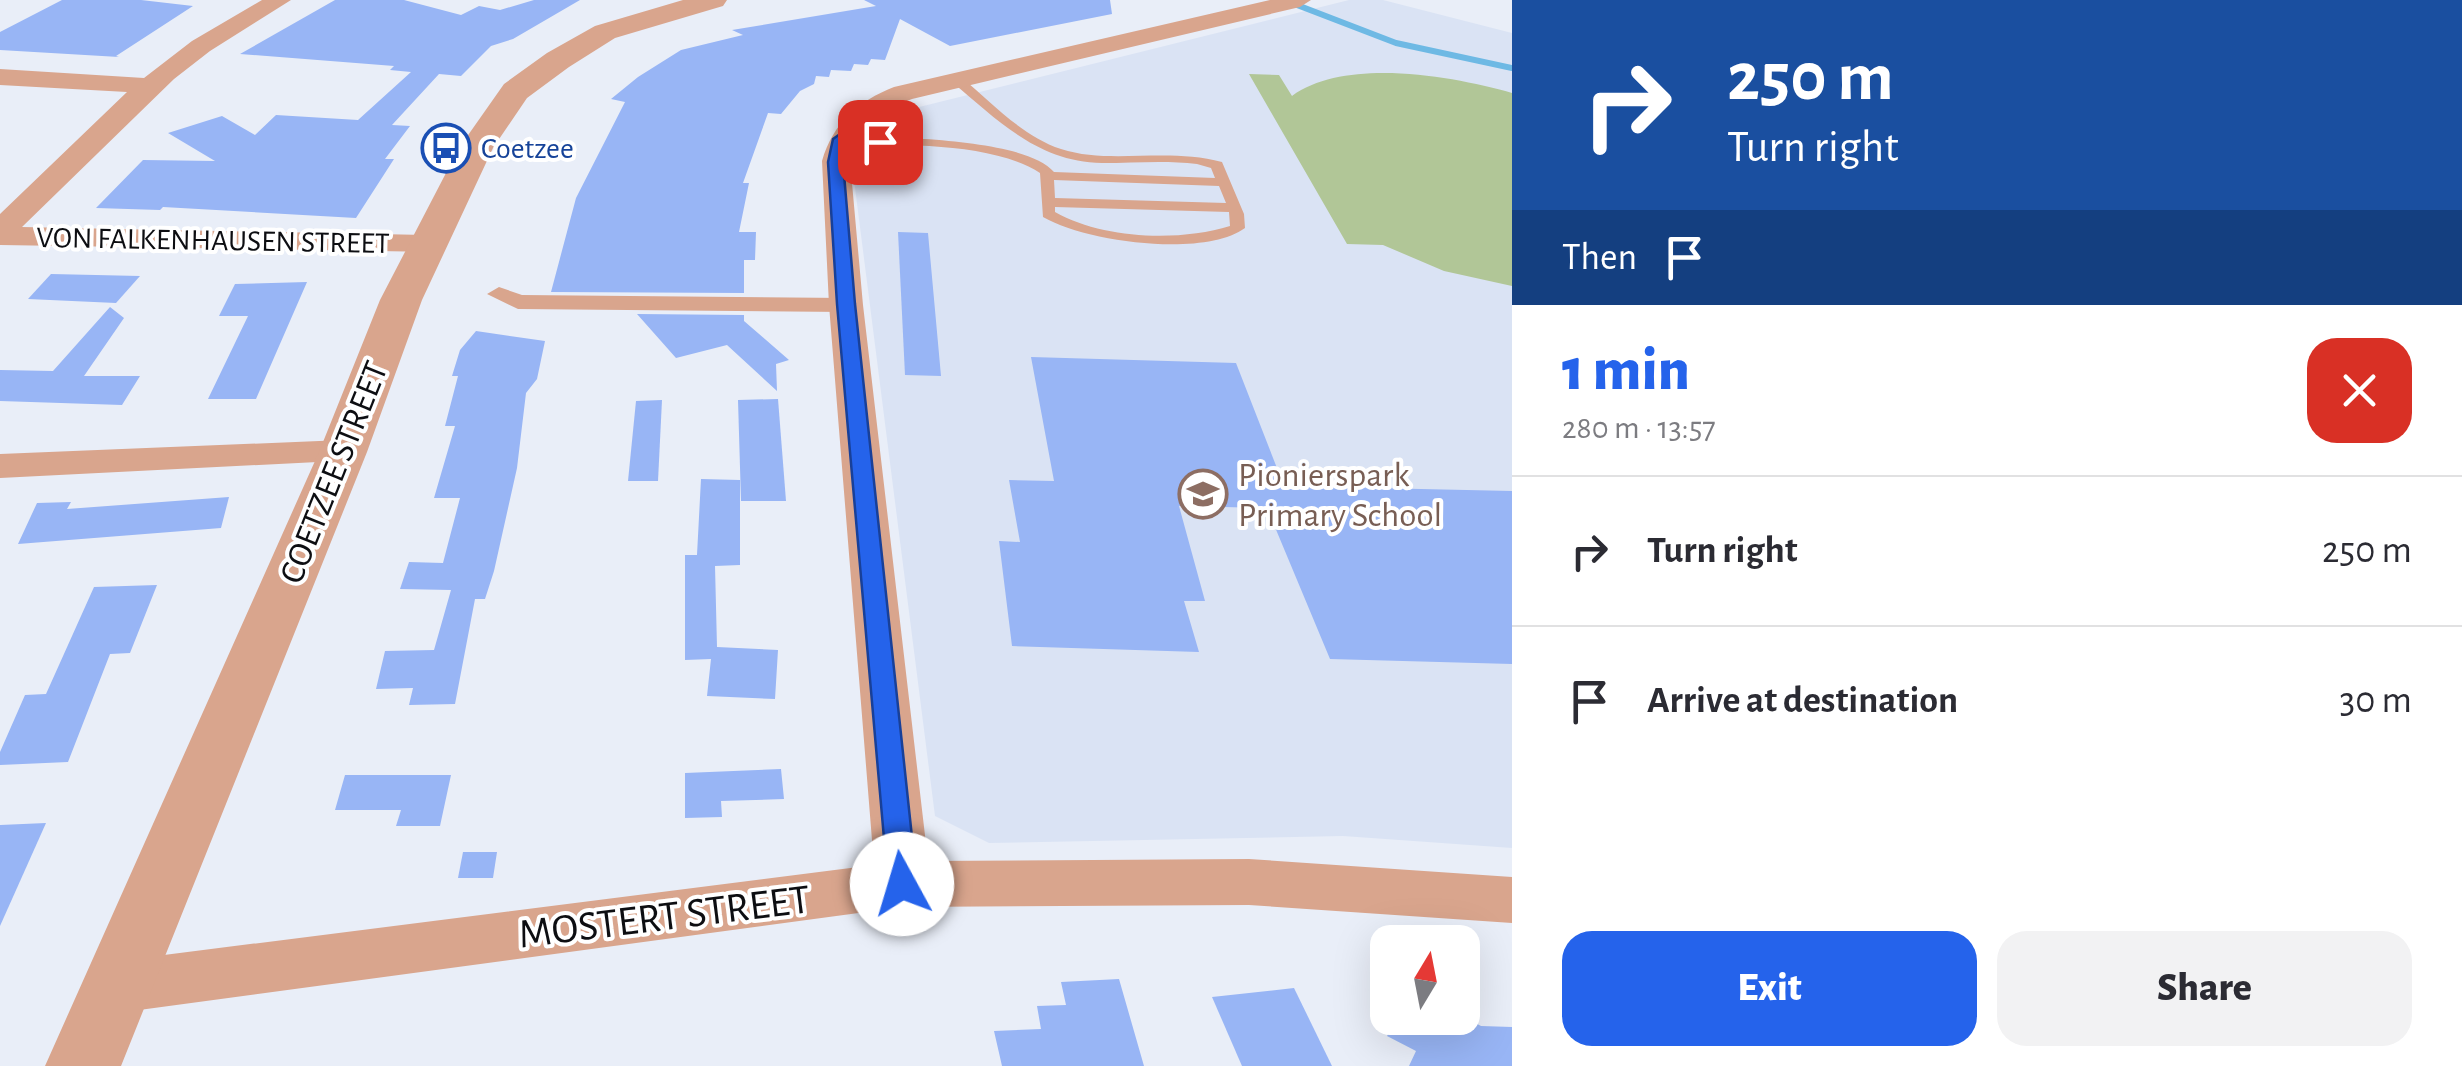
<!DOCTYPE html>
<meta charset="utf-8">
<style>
:root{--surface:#fff;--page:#f2f2f3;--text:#2b2b33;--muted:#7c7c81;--line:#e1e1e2;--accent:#2563eb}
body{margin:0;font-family:"Alegreya Sans",sans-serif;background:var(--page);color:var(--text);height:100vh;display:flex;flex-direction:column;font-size:38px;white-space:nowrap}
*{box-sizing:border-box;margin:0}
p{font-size:32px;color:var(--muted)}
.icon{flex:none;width:55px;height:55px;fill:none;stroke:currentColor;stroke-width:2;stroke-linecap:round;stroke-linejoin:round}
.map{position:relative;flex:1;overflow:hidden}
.side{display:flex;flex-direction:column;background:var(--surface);width:950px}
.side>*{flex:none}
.top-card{background:#1a4fa0;color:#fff;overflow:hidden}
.needle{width:65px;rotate:10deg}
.buttons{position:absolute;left:1370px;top:925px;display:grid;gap:20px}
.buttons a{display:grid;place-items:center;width:110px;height:110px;border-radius:20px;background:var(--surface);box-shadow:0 10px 40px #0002;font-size:50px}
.pin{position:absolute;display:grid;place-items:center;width:85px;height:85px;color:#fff;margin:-42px;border-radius:20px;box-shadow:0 5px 15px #0006}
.me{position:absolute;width:110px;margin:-55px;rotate:354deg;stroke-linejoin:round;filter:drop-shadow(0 0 8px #0008)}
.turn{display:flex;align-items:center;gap:35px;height:210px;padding:0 50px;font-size:45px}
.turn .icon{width:130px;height:130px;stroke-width:2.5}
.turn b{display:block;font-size:70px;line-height:85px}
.then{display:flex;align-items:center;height:95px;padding:0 50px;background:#0003;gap:20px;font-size:38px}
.round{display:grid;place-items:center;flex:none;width:105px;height:105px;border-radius:30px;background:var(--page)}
.summary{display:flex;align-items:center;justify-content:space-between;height:170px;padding:0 50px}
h1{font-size:60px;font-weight:800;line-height:75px;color:var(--accent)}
.cta{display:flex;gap:20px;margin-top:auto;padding:20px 50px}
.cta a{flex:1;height:115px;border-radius:30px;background:var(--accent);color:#fff;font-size:40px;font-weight:800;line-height:115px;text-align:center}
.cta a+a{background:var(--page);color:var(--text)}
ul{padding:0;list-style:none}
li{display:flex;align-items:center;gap:30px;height:150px;padding:0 50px;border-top:2px solid var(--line)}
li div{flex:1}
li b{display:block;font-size:38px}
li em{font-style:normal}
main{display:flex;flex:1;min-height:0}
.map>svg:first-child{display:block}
.built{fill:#dae3f4}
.green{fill:#b1c697}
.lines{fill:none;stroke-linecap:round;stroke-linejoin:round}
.stream{stroke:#6eb9e4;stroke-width:6}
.building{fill:#98b5f5}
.service{fill:#d9a58d;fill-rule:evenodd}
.pedestrian{fill:#d9a58d;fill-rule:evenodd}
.minor{fill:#d9a58d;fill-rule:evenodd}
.tertiary{fill:#d9a58d;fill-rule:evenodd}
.route{fill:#2563eb;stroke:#184099;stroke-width:2.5}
.labels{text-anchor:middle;stroke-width:8;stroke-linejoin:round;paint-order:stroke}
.far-transit-label{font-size:30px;fill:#164399;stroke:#fff;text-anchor:start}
.far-street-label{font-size:30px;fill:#0d0e12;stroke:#fff}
.street-label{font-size:35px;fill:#0d0e12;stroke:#fff}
.education-label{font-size:35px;fill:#785e54;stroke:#fff;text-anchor:start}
.near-street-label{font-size:42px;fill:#0d0e12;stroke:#fff}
</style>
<main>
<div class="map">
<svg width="1512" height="1066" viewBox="0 0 1512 1066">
<rect width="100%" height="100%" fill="#e9eef8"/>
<path class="built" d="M1349,0h34l129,33v815l-169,-12 -354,7 -54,-27 -82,-644 38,-58z"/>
<path class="green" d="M1249,74l30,1 13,21c54,-39 160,-20 220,-3v193l-68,-15 -61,-26 -36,-1z"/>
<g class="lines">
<path class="stream" d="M1284,0l112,43 116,25"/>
</g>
<g class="building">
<path d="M62,0h79l52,6 -77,50 3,1 -119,-7v-18z"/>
<path d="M335,0h69l57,15 18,-9 21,4 34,-10h46l-67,39 -22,7 -30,30 -22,-2 -47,51 18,1 -25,33h9l-38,59 -193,-11 -3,3 -64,-2 47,-48 72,1 -47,-28 54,-17 33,19 21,-20 82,5 53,-48 -21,-2 4,-4 -154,-12z"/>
<path d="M864,0h246l2,14 -162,32 -50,-27 -15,41 -14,-1 -3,6 -14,-1 -3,7 -20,-1 -2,7 -13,-1 -2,8 -14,7 -19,23 -13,-1 -25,70h6l-10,49h17l-1,28h-11v33l-193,-1 25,-94 49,-96 -14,-3 27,-22 43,-27 62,-15 -11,-5 144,-24z"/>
<path d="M898,232l30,1 13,143 -36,-1z"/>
<path d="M51,274l89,2 -24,27 -88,-4z"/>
<path d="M307,282l-51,117h-48l40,-83h-29l16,-32z"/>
<path d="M110,307l14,11 -40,58h56l-18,29 -122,-4v-31l53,1z"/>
<path d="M637,314l107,1v6l45,39 -13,4 1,27 -50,-46 -51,13z"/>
<path d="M476,331l69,10 -8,38 -11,14 -9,75 -23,103 -9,28h-10l-20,105 -46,1 4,-17 -37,1 9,-38 49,-1 17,-60 -51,-1 9,-27 34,1 17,-65h-26l21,-72h-10l13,-50h-6l8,-26z"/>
<path d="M1031,357l205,6 48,123 228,5v173l-182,-5 -63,-151 -88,-2 26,95h-21l15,51 -187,-6 -13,-105 21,1 -11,-62 45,1z"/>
<path d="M778,399l8,102h-45l-3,-101z"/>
<path d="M662,400l-4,81h-30l8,-80z"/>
<path d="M701,479l39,1v85l-25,1 2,81 61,3 -3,49 -68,-3 4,-37 -26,1v-105h12z"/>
<path d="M229,497l-8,31 -203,16 19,-41 34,-1 -4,7z"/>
<path d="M157,585l-27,68 -20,1 -42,108 -68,3v-13l25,-57 21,-1 48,-107z"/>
<path d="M781,769l3,30 -63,2 1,16 -37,1v-45z"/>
<path d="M345,775h106l-11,51h-44l5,-16h-66z"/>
<path d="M46,823l-46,103v-101z"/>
<path d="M463,852h34l-4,26h-35z"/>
<path d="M1119,979l25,87h-142l-8,-35 47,-2 -4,-23 29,-1 -5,-23z"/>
<path d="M1294,988l38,78h-90l-30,-69z"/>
<path d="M1398,1018h68l15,8 31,1v39h-103l7,-15 -29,-15z"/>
</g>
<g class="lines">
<path class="service" d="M953,77h8c31,26 61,59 100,72 49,16 105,-2 161,13l22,52 1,14c-41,30 -159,14 -202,-11l-3,-44c-50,-32 -140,-27 -199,-30l-7,-4 7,-4c48,3 183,2 213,37l161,6 -4,-10 -14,-4c-32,-4 -63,-1 -95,-1 -64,-1 -103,-42 -149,-80zM1054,180l165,6 7,17 -171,-5zM1055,207l174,5 1,14c-52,16 -127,13 -175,-14z"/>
<path class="pedestrian" d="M499,287l23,8 324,3 12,7 -12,7 -328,-3 -31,-15z"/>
<g class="minor">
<path d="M262,0h29l-81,51 -36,28 -152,148 404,8 11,3 5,7 -5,7 -437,-7v-31l127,-122 -127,-7v-16l144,9 48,-37z"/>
<path d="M1270,0h41l-11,7 -388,92c-32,12 -53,28 -62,62l13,144 65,556 321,-2 263,18v46l-263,-18 -346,2 -786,106 -21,-8 -9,-18 9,-18 21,-8 757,-96 -45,-560 -7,-144c11,-38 36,-60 72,-74z"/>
<path d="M343,440l14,4 6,8 -6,8 -357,18v-24z"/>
</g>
<path class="tertiary" d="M683,0h44l-4,6 -108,32 -46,29 -42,31 -34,50 -71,152 -55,152 -246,614h-76l274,-614 61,-152 79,-152 45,-64 43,-31 48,-27z"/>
</g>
<path class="route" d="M840,134l40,3 8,5 -8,5 -33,-3 -4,18 12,142 62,580 -4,8 -11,4 -10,-4 -4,-8 -51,-580 -9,-142 5,-23z"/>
<defs>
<g id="bus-ring" transform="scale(2.5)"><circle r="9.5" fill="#fff" stroke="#1a4fb4" stroke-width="1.5"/><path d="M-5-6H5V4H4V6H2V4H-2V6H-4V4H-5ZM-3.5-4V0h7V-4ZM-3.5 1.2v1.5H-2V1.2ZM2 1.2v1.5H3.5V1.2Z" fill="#1a4fb4"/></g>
<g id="school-ring" transform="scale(2.5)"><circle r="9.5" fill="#fff" stroke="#8d6e63" stroke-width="1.5"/><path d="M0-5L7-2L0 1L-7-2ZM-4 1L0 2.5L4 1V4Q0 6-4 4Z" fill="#8d6e63"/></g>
</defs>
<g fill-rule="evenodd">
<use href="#bus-ring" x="446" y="148"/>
<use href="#school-ring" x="1203" y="494"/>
</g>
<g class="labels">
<g class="far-transit-label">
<text x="481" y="158">Coetzee</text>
</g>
<g class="far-street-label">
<text transform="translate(213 240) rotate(1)" y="10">VON FALKENHAUSEN STREET</text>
</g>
<g class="street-label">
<text transform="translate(333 472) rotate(-68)" y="12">COETZEE STREET</text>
</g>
<g class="education-label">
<text x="1238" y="486">Pionierspark<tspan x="1238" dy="40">Primary School</tspan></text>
</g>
<g class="near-street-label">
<text transform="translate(664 915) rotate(-7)" y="15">MOSTERT STREET</text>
</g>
</g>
</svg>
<div class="buttons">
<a><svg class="needle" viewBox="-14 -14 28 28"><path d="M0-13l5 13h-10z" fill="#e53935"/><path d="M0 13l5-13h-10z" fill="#7c7c81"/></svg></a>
</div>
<div class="pin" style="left:880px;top:142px;background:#d93025"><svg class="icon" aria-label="arrive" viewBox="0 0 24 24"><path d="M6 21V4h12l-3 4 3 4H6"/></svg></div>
<svg class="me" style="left:902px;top:884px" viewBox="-20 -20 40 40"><circle r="19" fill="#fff"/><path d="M0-13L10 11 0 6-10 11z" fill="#2563eb"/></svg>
</div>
<section class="side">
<div class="top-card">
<div class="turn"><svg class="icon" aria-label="right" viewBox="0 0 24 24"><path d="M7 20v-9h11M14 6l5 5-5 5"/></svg><div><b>250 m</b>Turn right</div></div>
<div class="then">Then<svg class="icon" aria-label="arrive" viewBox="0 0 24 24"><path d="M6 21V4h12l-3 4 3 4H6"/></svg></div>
</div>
<div class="summary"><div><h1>1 min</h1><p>280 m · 13:57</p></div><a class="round" style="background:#d93025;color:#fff"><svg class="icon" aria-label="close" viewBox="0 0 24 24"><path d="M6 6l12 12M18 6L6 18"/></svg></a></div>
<ul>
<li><svg class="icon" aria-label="right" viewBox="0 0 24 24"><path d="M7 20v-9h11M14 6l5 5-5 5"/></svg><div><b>Turn right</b></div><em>250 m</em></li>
<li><svg class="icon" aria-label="arrive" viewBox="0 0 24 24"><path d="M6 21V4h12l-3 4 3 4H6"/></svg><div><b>Arrive at destination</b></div><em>30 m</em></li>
</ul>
<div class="cta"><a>Exit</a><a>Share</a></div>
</section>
</main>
